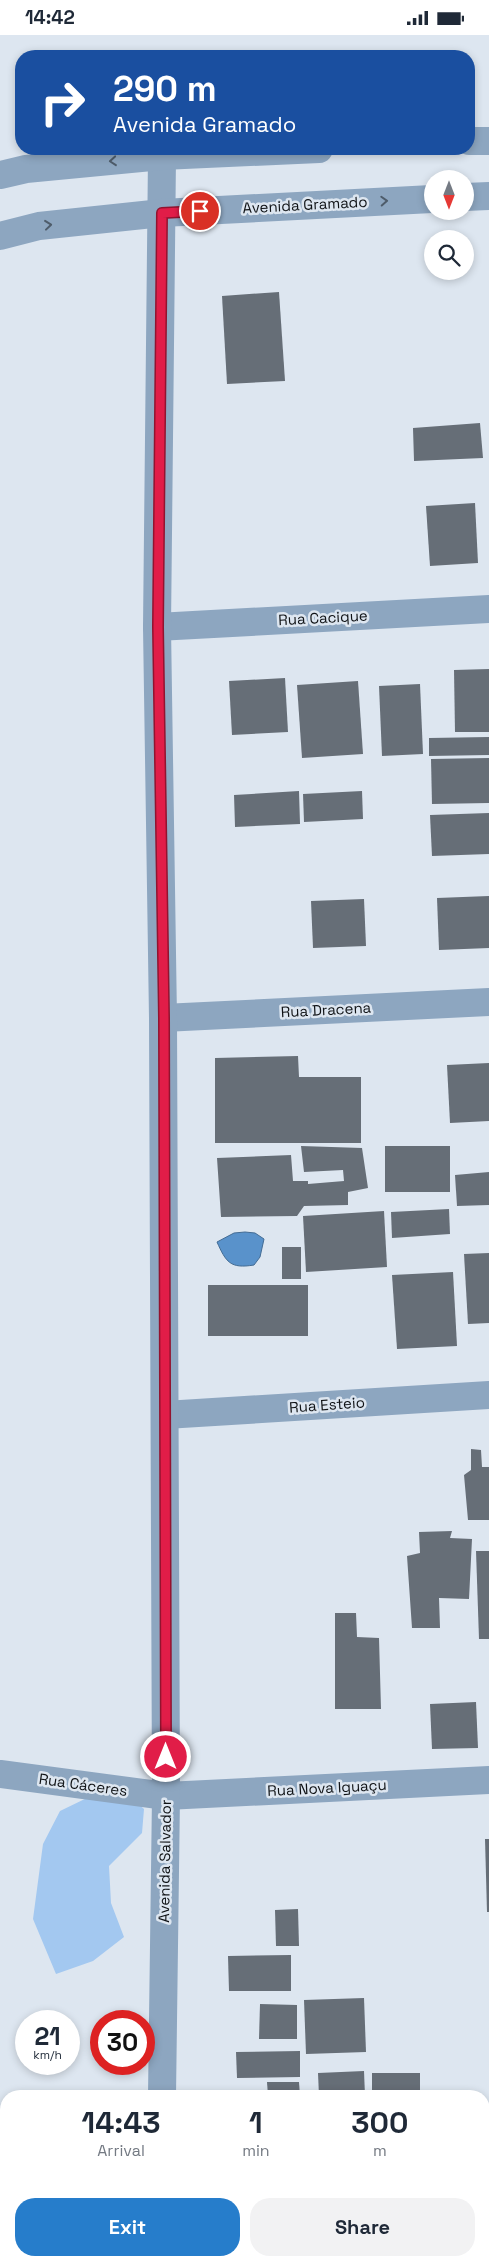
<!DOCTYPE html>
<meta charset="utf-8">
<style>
:root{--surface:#fff;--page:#f2f2f3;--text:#1f2937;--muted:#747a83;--accent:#267dcb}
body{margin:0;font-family:"Space Grotesk",sans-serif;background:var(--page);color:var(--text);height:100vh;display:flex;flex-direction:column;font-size:19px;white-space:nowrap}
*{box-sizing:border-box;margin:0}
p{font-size:16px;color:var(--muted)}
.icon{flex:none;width:28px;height:28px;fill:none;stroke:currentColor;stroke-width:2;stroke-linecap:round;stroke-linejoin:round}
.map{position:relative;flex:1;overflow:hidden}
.side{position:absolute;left:0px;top:2055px;width:490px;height:176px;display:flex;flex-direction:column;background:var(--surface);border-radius:20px 20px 0 0;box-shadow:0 2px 8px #0003}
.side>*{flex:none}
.banner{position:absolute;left:15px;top:15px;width:460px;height:105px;border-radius:20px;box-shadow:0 2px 8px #0003;background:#1a4fa0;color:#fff;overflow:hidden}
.needle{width:32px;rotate:180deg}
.buttons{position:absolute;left:424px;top:135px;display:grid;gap:10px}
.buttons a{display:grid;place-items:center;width:50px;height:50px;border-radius:50%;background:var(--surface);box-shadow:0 2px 8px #0003;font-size:25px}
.speed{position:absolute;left:15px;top:1975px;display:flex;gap:10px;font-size:25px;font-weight:700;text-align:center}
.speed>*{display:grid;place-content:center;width:65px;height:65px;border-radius:50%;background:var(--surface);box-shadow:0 2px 8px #0003;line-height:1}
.speed small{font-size:12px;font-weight:400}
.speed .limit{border:8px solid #d22;background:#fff;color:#111}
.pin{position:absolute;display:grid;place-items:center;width:42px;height:42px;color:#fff;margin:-21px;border:2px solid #fff;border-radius:50%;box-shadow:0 1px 5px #0007}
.me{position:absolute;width:55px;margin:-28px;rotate:0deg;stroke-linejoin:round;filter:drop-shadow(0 0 4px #0008)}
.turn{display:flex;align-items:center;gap:18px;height:105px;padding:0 15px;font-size:22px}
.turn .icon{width:65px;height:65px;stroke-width:2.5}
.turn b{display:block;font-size:35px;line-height:42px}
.eta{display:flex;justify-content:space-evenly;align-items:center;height:85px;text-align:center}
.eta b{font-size:30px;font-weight:700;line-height:35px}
.button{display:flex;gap:10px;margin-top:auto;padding:10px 15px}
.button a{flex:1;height:58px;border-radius:20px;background:var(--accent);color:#fff;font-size:20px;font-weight:700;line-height:58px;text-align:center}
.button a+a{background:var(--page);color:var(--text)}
.status{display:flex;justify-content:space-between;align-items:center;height:35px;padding:0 25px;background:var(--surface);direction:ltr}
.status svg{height:14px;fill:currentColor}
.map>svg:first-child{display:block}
.green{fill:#a3c8f0}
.water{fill:#5992cb;stroke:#436c94}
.building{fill:#666e77}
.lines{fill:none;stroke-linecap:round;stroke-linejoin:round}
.minor{stroke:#8da6c0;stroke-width:28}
.tertiary{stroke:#8da6c0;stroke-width:28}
.oneway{stroke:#4e5c6a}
.route-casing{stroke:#92132f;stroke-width:12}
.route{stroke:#e11d48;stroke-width:9}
.labels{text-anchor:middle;stroke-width:5;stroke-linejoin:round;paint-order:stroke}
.street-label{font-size:15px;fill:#0f1215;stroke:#dde6f0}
</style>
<div class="status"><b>14:42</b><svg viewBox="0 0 49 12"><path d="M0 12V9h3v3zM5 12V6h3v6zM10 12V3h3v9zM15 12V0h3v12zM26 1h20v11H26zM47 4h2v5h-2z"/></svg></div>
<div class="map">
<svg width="489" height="2231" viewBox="0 0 489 2231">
<rect width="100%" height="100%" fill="#dde6f0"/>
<g class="green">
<path d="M91,1761h38l15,13 -2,24 -33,33 2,37 13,34 -31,24 -37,13 -23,-55 10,-75 17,-33z"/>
<path d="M17,2225h69l-2,6h-66z"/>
</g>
<path class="water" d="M245,1197l10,1 9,6 -4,18 -6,8c-24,4 -28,-3 -37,-23l17,-9z"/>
<g class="building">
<path d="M279,257l6,89 -58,3 -5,-88z"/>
<path d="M480,388l3,35 -69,3 -1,-33z"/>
<path d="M475,468l3,60 -48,3 -4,-60z"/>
<path d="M489,634v63h-34l-1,-62z"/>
<path d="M285,643l3,54 -56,3 -3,-54z"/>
<path d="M358,646l5,73 -61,4 -5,-73z"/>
<path d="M420,649l3,70 -41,2 -3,-70z"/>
<path d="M489,702v18l-60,1v-18z"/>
<path d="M489,723v45l-57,1 -1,-45z"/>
<path d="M299,756l1,33 -65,3 -1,-32z"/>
<path d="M362,756l1,28 -59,3 -1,-28z"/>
<path d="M489,778v41l-57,2 -2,-41z"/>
<path d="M489,861v52l-50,2 -2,-52z"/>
<path d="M364,864l2,47 -53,2 -2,-47z"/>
<path d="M298,1021l1,21h62v66h-146v-85z"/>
<path d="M489,1028v58l-39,2 -3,-58z"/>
<path d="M301,1111l61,2 6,40 -20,4v13l-44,1 -7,10 -76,1 -4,-59 74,-3 2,26h15v3l36,-3 -1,-11 -39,2z"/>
<rect x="385" y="1111" width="65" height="46"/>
<path d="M489,1137v33l-32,1 -2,-31z"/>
<path d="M449,1174l1,25 -58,4 -1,-26z"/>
<path d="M384,1176l3,56 -81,5 -3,-56z"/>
<rect x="282" y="1212" width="19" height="32"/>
<path d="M489,1218v70l-21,1 -4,-70z"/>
<path d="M453,1237l4,74 -60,3 -5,-74z"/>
<rect x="208" y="1250" width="100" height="51"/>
<path d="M471,1414l10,1 1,17h7v53h-21l-4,-45 7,-5z"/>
<path d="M452,1496l-2,7 22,1 -3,60 -30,-1 1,30h-28l-5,-72 13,-3 -1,-21z"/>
<path d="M476,1516h13v88h-10z"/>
<path d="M335,1578h21l1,24 22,1 2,71h-46z"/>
<path d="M476,1667l2,46 -46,1 -2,-45z"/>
<path d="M485,1804h4v73h-2z"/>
<path d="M298,1874l1,37h-23l-1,-36z"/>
<path d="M291,1920v36h-62l-1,-35z"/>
<path d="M364,1963l2,54 -60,2 -2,-54z"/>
<path d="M260,1969l37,1v34h-38z"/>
<path d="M300,2016v26l-63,1 -1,-26z"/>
<path d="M364,2036l1,25h-46l-1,-23z"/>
<rect x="372" y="2038" width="48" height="23"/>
<path d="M267,2047h32l1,14h-32z"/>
<path d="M234,2225h56l1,6h-57z"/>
<path d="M376,2226v5h-45v-4z"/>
</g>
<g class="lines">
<g class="minor">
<path d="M157,592l332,-18"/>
<path d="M163,983l326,-16"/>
<path d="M165,1380l324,-20"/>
<path d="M0,1739l166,22 323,-16"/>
<path d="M162,2061l4,-300 -3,-778 -6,-391 5,-471"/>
<path d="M484,2141h5"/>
<path d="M161,2231v-6"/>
</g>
<g class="tertiary">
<path d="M469,106h20"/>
<path d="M0,140l26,-6 136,-13 157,-7"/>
<path d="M465,162l24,-1"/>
<path d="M0,201l39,-10 123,-13 270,-14"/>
</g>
</g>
<defs><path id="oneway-chevron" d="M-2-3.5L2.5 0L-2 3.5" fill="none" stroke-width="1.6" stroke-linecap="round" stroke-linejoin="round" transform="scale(1.25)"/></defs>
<g class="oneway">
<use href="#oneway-chevron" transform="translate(113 126) rotate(175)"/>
<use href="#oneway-chevron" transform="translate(384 166) rotate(-3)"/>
<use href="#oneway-chevron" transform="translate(48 190) rotate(-6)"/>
</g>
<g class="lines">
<g class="route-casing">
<path id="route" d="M166,1722l-2,-739 -6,-391 4,-414 38,-2"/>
</g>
<use href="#route" class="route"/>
</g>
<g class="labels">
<g class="street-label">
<text transform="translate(305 170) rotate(-3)" y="5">Avenida Gramado</text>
<text transform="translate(323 583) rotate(-3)" y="5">Rua Cacique</text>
<text transform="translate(326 975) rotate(-3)" y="5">Rua Dracena</text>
<text transform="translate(327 1370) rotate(-4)" y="5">Rua Esteio</text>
<text transform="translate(83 1750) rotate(8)" y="5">Rua Cáceres</text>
<text transform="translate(327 1753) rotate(-3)" y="5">Rua Nova Iguaçu</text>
<text transform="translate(165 1826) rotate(-89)" y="5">Avenida Salvador</text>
</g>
</g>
</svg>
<div class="buttons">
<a><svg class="needle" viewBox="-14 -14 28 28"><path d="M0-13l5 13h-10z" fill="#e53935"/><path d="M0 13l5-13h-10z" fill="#747a83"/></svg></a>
<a><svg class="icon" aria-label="search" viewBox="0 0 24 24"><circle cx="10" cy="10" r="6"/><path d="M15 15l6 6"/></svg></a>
</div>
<div class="speed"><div>21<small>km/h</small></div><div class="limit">30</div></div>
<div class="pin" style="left:200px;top:176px;background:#d93025"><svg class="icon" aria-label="arrive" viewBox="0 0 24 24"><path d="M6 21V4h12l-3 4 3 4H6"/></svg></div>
<svg class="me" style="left:166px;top:1722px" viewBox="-20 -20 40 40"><circle r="17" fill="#e11d48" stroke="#fff" stroke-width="3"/><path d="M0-11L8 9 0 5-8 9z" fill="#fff"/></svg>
<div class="banner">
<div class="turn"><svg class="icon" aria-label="right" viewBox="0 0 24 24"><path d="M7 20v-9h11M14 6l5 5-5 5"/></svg><div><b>290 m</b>Avenida Gramado</div></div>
</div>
<section class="side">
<div class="eta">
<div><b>14:43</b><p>Arrival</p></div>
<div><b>1</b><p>min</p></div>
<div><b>300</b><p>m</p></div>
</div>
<div class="button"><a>Exit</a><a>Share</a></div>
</section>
</div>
